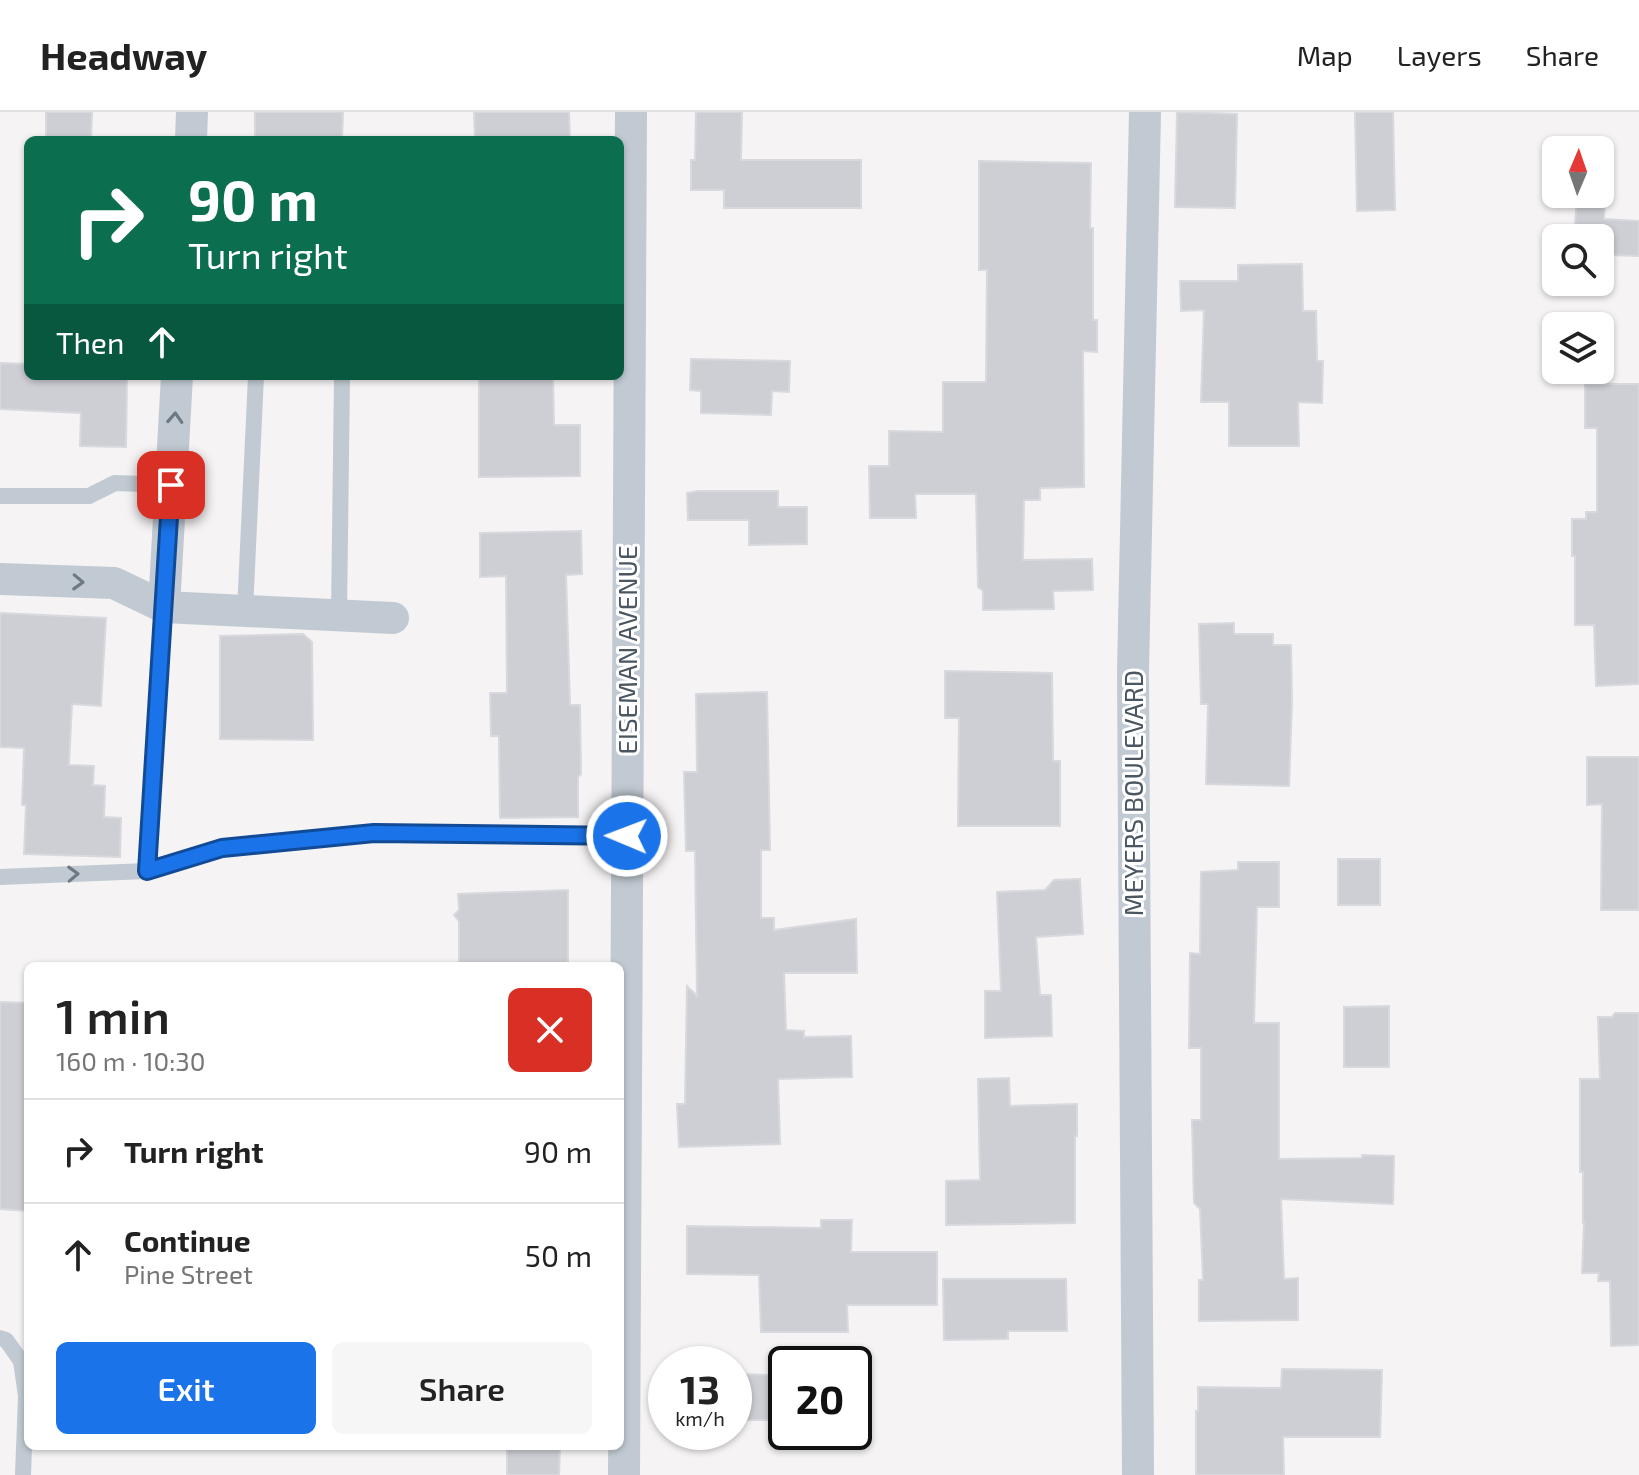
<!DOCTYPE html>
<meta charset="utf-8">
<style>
:root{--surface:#fff;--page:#f6f6f6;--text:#222;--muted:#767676;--line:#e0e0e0;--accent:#1a73e8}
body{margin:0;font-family:"Exo 2",sans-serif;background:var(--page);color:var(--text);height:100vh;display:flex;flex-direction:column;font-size:30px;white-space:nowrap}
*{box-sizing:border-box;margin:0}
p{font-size:26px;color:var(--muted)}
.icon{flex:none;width:44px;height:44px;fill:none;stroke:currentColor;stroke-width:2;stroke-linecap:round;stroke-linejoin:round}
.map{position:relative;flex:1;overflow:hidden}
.side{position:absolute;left:24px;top:850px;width:600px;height:488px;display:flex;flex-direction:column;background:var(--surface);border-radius:12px;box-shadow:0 2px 6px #0004}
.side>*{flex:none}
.hud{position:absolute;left:24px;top:24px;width:600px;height:244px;border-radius:12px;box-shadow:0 2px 6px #0004;background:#0b6e4f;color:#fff;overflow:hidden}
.needle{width:52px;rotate:2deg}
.buttons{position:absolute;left:1542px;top:24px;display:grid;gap:16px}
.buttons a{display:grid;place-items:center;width:72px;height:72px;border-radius:12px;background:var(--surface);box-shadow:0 2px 6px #0004;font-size:40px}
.speed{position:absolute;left:648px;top:1234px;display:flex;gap:16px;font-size:40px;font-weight:700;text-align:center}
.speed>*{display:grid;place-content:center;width:104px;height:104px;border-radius:50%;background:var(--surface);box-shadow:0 2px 6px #0004;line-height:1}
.speed small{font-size:20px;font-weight:400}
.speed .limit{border:4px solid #111;border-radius:12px;background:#fff;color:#111}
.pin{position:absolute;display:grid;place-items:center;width:68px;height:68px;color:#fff;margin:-34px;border-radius:16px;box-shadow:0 4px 12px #0006}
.me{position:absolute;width:88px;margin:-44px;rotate:271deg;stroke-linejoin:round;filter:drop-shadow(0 0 6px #0008)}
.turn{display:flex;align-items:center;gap:28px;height:168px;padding:0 32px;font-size:36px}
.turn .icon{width:104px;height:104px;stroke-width:2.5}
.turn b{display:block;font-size:56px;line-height:68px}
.then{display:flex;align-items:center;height:76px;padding:0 32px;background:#0003;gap:16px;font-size:30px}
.round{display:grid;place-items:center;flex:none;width:84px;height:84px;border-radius:12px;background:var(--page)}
.overview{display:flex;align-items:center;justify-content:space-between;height:136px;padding:0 32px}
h1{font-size:48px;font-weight:600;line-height:60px}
.button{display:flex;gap:16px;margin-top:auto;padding:16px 32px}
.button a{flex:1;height:92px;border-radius:12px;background:var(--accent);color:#fff;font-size:32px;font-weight:600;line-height:92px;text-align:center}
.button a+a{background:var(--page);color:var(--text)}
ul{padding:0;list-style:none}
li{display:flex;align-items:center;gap:24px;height:104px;padding:0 32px;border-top:2px solid var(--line)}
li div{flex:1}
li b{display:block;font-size:30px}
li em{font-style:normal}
header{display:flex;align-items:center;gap:48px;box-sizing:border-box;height:112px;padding:0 40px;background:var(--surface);border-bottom:2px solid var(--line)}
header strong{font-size:38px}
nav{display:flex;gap:44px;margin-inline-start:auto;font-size:28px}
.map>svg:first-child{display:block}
.building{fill:#cdcfd5;stroke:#d7d9de;stroke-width:2}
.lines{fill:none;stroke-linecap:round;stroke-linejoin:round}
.lane{stroke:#c1cad2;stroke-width:16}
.street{stroke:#c1cad2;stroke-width:32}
.oneway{stroke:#6e7983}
.route-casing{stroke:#114b97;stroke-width:20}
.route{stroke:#1a73e8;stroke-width:14}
.labels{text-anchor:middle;stroke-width:6;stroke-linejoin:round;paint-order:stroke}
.street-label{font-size:26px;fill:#4a5661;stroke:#fff}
</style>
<header>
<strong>Headway</strong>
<nav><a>Map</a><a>Layers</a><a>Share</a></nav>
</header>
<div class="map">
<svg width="1639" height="1363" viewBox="0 0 1639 1363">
<rect width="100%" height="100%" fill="#f5f3f3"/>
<g class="building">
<path d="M46,0h46l-1,28h-45z"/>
<path d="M255,0h88l-1,28h-87z"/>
<path d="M474,0h95l1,28h-95z"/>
<path d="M696,0h46l-1,48h120v48h-137v-18h-33v-30h4z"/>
<path d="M1177,0l60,2 -2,94 -60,-1z"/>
<path d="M1355,0h38l2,98 -38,1z"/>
<path d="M979,49l112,2 -1,65h3v92h4v32l-14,-1 1,136 -44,1v12h-16l-1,60 69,-1 1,31 -40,1 1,18 -71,1v-19l-5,-4 -2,-93h-61l1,24h-46l-1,-52h20v-35l54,1v-50h43l1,-112h-8z"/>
<path d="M1577,85l28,1 -1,21 35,2v35l-29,-1v-8l-10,-1v-8h-26z"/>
<path d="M1302,152l1,47h13l1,50h6l-1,42 -24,-1 1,44h-70v-44h-28l3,-92 -23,1 -1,-30h58v-16z"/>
<path d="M691,247l99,2 -1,31 -17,-1 -1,24 -70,-2v-22l-11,-1z"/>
<path d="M0,251l28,1v12h99l-1,71 -46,-1 1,-33 -81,-4z"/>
<path d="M479,264h74l1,49h26v51l-101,1z"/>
<path d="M1585,272h54v300l-43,2 -2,-61h-19v-69h-3v-37h14v-7h11v-84h-12z"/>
<path d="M698,379h80v16h29v37l-58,1v-25h-61l-1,-27z"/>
<path d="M581,419l1,43 -16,1 4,130h10l1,69 -3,3v40l-78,1 -1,-82h-8l-1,-43h17l-1,-117 -26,1v-44z"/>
<path d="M0,501l106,5 -5,88 -29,-2 -3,61 25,1 -1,19 12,1 -1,31 17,1 -1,39 -96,-3 2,-49h-4l2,-57 -24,-1z"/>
<path d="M1234,511v11h39v11h18l1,57 -3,84 -83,-2 2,-80h-7l-2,-80z"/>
<path d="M303,522l9,8 1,98 -93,-1v-103z"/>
<path d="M945,559l107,2 1,88h7v65h-102l1,-108h-14z"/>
<path d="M767,580l3,158h-9v68h13v12l82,-11 1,54h-73l2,57 18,1v6l47,-1 1,41 -74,2 2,65 -101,3 -2,-43h8l2,-118 10,10 -2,-145h-9l-2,-79h13l-1,-78z"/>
<path d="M1587,645h52v153h-38l1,-106 -15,1z"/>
<rect x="1338" y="747" width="42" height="46"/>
<path d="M1238,750h41v45h-22l-3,116h25v136l83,-1v-3l32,1 -1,48 -112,-5 3,80 14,-1v42l-99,1v-41h4l-3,-71 -6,-6 -2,-83h9v-72h-12l1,-95 10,1 1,-82 37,-2z"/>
<path d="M1080,767l3,55 -47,3 4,58h11l1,41 -67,2v-47h16l-4,-99 48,-2 9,-10z"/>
<path d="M568,778v76h-109v-45l-5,-6 5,-5 -1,-16z"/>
<path d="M0,890l28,1v208l-28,-2z"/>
<path d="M1389,894v61h-45v-60z"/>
<path d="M1615,901h24v332l-28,1 -1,-65h-12l1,-8h-17l2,-50h-1v-51h-3v-93h20l-2,-62h14z"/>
<path d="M1009,966l1,28 67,-2v32h-2v87l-129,2v-44l34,-1 -2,-101z"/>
<path d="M821,1108h31l-1,32h86v53h-90l1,27h-87l-2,-57 -72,-1v-48l134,2z"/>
<path d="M943,1167h123l1,52h-59v8l-64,1z"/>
<path d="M1282,1257l100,1 -2,67h-97l1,38h-88v-64h2v-24l83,1z"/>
<path d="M734,1262l36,1 -1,45h-35z"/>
<path d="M507,1334h53l-1,29h-52z"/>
</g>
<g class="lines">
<g class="lane">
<path d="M0,384h89l26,-13 56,2"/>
<path d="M245,499l11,-235"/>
<path d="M339,503l3,-239"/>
<path d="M147,759l17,-264"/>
<path d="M0,765l147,-6 75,-23 152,-15 253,3"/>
<path d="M0,1226l6,2 15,21 5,35 -3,79"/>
</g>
<g class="street">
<path d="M191,28l1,-28"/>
<path d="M0,467l114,4 50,24 229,11"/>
<path d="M164,495l13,-231"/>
<path d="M624,1363l7,-1363"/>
<path d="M1138,1363l-5,-804 12,-559"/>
</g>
</g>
<defs><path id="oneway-chevron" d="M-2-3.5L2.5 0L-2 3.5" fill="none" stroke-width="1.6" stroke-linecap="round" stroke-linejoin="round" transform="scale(2)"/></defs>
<g class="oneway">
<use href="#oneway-chevron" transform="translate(175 306) rotate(-87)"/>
<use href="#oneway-chevron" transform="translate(78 470) rotate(2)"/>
<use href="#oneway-chevron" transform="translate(73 762) rotate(-2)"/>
</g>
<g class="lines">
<g class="route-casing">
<path id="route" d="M171,373l-24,386 75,-23 152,-15 253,3"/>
</g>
<use href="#route" class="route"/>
</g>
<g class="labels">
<g class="street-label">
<text transform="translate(628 538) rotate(-90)" y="9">EISEMAN AVENUE</text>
<text transform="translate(1134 681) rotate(-90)" y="9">MEYERS BOULEVARD</text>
</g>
</g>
</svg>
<div class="buttons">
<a><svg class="needle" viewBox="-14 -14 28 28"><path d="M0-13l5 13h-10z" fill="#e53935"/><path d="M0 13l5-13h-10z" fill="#767676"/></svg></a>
<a><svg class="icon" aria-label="search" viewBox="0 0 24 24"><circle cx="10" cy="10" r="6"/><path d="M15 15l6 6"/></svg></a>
<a><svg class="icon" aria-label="layers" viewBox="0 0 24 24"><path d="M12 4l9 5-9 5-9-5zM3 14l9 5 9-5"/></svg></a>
</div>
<div class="speed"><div>13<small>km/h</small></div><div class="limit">20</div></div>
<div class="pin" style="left:171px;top:373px;background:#d93025"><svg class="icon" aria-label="arrive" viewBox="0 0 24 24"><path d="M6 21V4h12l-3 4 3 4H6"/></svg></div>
<svg class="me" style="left:627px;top:724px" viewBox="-20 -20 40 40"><circle r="17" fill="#1a73e8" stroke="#fff" stroke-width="3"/><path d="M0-11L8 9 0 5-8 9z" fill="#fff"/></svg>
<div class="hud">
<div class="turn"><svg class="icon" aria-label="right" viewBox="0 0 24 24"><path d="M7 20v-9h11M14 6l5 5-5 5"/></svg><div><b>90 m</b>Turn right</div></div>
<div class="then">Then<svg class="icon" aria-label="ahead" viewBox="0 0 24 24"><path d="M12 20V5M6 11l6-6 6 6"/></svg></div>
</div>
<section class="side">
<div class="overview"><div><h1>1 min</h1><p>160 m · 10:30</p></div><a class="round" style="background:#d93025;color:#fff"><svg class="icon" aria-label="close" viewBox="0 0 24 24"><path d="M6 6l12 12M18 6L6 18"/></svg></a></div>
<ul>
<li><svg class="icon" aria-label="right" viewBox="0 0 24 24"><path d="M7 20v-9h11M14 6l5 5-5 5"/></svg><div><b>Turn right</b></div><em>90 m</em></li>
<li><svg class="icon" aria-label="ahead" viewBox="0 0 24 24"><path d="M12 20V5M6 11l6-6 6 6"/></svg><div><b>Continue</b><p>Pine Street</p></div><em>50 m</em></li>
</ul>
<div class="button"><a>Exit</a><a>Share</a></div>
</section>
</div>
